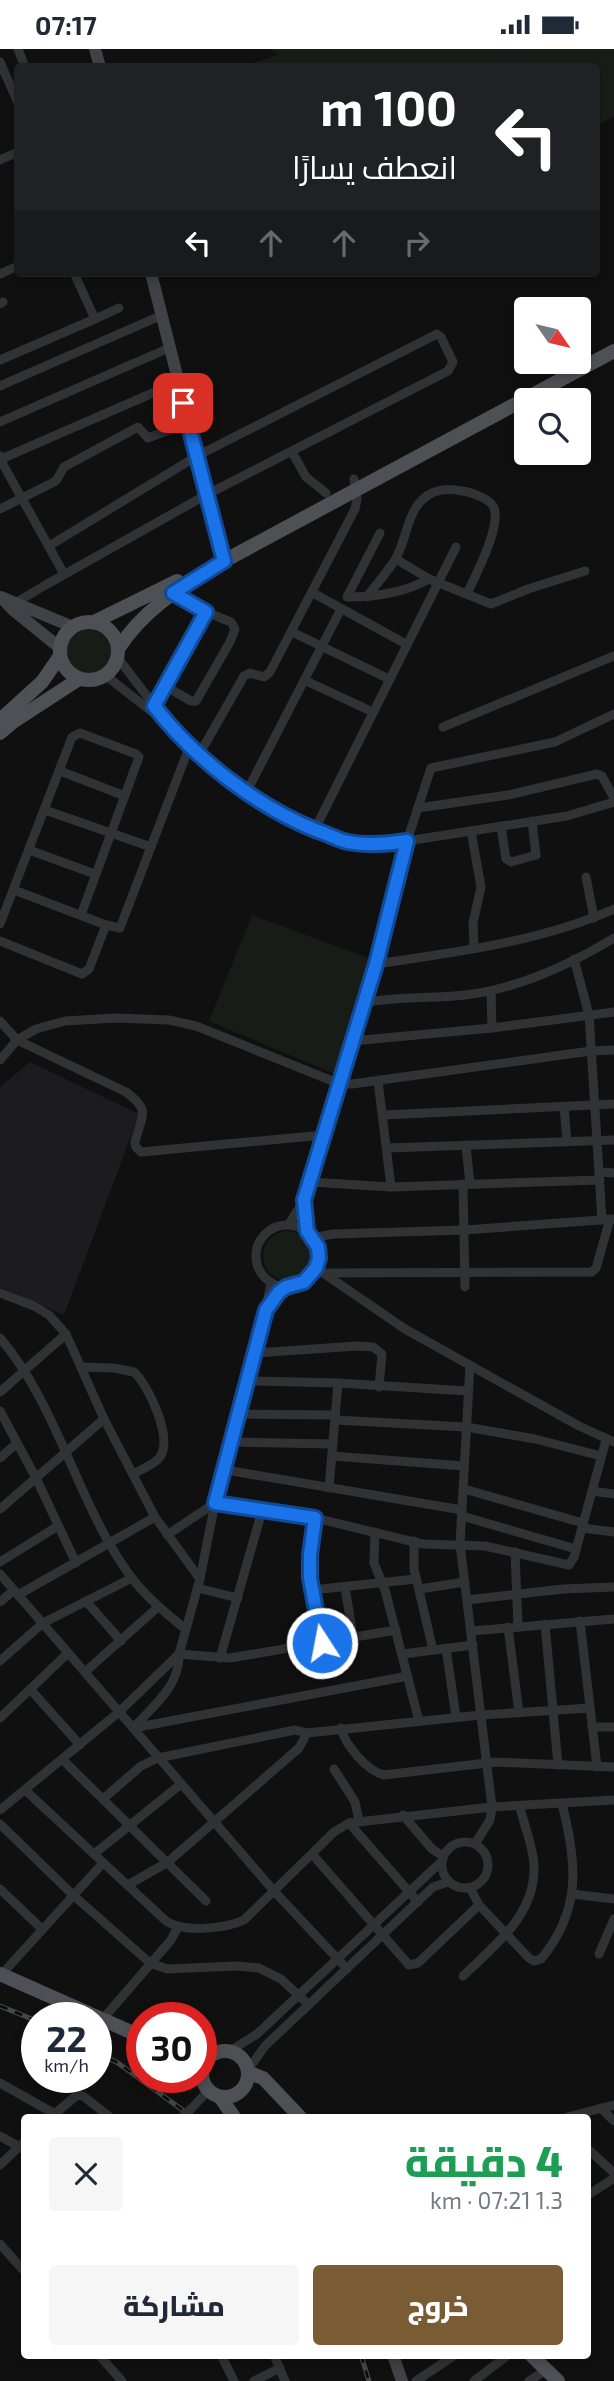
<!DOCTYPE html>
<html lang="ar">
<meta charset="utf-8">
<style>
:root{--surface:#fff;--page:#f6f6f7;--text:#1f2937;--muted:#747a83;--accent:#7a5c34}
body{margin:0;font-family:"Exo 2",Cairo,sans-serif;background:var(--page);color:var(--text);direction:rtl;height:100vh;display:flex;flex-direction:column;font-size:26px;white-space:nowrap}
*{box-sizing:border-box;margin:0}
p{font-size:23px;color:var(--muted)}
.icon{flex:none;width:38px;height:38px;fill:none;stroke:currentColor;stroke-width:2;stroke-linecap:round;stroke-linejoin:round}
.map{position:relative;flex:1;overflow:hidden;direction:ltr}
.side{position:absolute;left:21px;top:2065px;width:570px;height:245px;display:flex;flex-direction:column;background:var(--surface);border-radius:7px;box-shadow:0 4px 10px #0003;direction:rtl}
.side>*{flex:none}
.hud{position:absolute;left:14px;top:14px;width:586px;height:214px;border-radius:7px;box-shadow:0 4px 10px #0003;direction:rtl;background:#202124;color:#fff;overflow:hidden}
.needle{width:46px;rotate:124deg}
.controls{position:absolute;left:514px;top:248px;display:grid;gap:14px}
.controls a{display:grid;place-items:center;width:77px;height:77px;border-radius:7px;background:var(--surface);box-shadow:0 4px 10px #0003;font-size:35px}
.speed{position:absolute;left:21px;top:1953px;display:flex;gap:14px;font-size:35px;font-weight:700;text-align:center}
.speed>*{display:grid;place-content:center;width:91px;height:91px;border-radius:50%;background:var(--surface);box-shadow:0 4px 10px #0003;line-height:1}
.speed small{font-size:18px;font-weight:400}
.speed .limit{border:10px solid #d22;background:#fff;color:#111}
.pin{position:absolute;display:grid;place-items:center;width:60px;height:60px;color:#fff;margin:-30px;border-radius:14px;box-shadow:0 4px 10px #0006}
.me{position:absolute;width:77px;margin:-38px;rotate:349deg;stroke-linejoin:round;filter:drop-shadow(0 0 5px #0008)}
.turn{display:flex;align-items:center;gap:24px;height:147px;padding:0 28px;font-size:32px}
.turn .icon{width:91px;height:91px;stroke-width:2.5}
.turn b{display:block;font-size:49px;line-height:60px}
.lanes{display:flex;align-items:center;height:66px;padding:0 28px;background:#0003;justify-content:center;gap:35px;direction:ltr}
.lanes .off{opacity:.35}
.round{display:grid;place-items:center;flex:none;width:74px;height:74px;border-radius:7px;background:var(--page)}
.headline{display:flex;align-items:center;justify-content:space-between;height:119px;padding:0 28px}
h1{font-size:42px;font-weight:800;line-height:52px;color:#1e9e55}
.action{display:flex;gap:14px;margin-top:auto;padding:14px 28px}
.action a{flex:1;height:80px;border-radius:7px;background:var(--accent);color:#fff;font-size:28px;font-weight:800;line-height:80px;text-align:center}
.action a+a{background:var(--page);color:var(--text)}
.status{display:flex;justify-content:space-between;align-items:center;height:49px;padding:0 35px;background:var(--surface);direction:ltr}
.status svg{height:19px;fill:currentColor}
.map>svg:first-child{display:block}
.built{fill:#1c1c1e}
.green{fill:#171c17}
.lines{fill:none;stroke-linecap:round;stroke-linejoin:round}
.street{stroke:#313236;stroke-width:9}
.secondary{stroke:#3f4246;stroke-width:12}
.primary{stroke:#4d5055;stroke-width:14}
.rail-casing{stroke:#44474b;stroke-width:5}
.rail{stroke:#0b0b0c;stroke-width:2.5;stroke-dasharray:8;stroke-linecap:butt}
.street-bridge{stroke:#313236;stroke-width:9}
.route-casing{stroke:#114b97;stroke-width:18}
.route{stroke:#1a73e8;stroke-width:12}
</style>
<div class="status"><b>07:17</b><svg viewBox="0 0 49 12"><path d="M0 12V9h3v3zM5 12V6h3v6zM10 12V3h3v9zM15 12V0h3v12zM26 1h20v11H26zM47 4h2v5h-2z"/></svg></div>
<div class="map">
<svg width="614" height="2332" viewBox="0 0 614 2332">
<rect width="100%" height="100%" fill="#101011"/>
<path class="built" d="M30,1013l109,52 -75,201 -64,-28v-200z"/>
<g class="green">
<path d="M271,0h343v67l-17,10v-59l-354,-1 35,-11z"/>
<circle cx="89" cy="602" r="23"/>
<path d="M252,866l119,44 -36,115 -126,-53z"/>
<circle cx="288" cy="1207" r="25"/>
</g>
<g class="lines">
<g class="street">
<path d="M18,0l7,18"/>
<path d="M0,13l18,41"/>
<path d="M0,111l18,-8"/>
<path d="M0,225l18,-8"/>
<path d="M0,255l3,-2"/>
<path d="M95,270l24,-11"/>
<path d="M0,311l95,-41 -21,-46"/>
<path d="M0,337l160,-70"/>
<path d="M0,373l169,-74"/>
<path d="M292,403l14,25 20,16"/>
<path d="M0,407l1,3 177,-77"/>
<path d="M0,410l64,115"/>
<path d="M0,460l56,-28 8,-14 74,-40 10,11 40,-15"/>
<path d="M380,484l-33,64c30,0 57,-4 82,-18"/>
<path d="M396,510l33,20 62,25 37,-15 57,-18"/>
<path d="M313,544l93,51"/>
<path d="M367,548c9,-13 21,-25 29,-39 10,-17 11,-44 26,-58 11,-11 26,-12 40,-9 9,1 29,8 32,17 7,20 -19,68 -27,86"/>
<path d="M14,558l3,-5 25,-15 164,-92 242,-124 5,-9 -12,-25 -4,-3 -240,122 -148,90"/>
<path d="M292,583l97,47"/>
<path d="M105,626l65,51 -53,-69"/>
<path d="M304,631l69,32"/>
<path d="M165,637l26,15h5l34,-59 5,-13 -4,-7 -25,-10 -34,-20"/>
<path d="M152,661l54,-98"/>
<path d="M170,677l76,67 40,24 61,25 33,3 27,-4 160,-25 47,-14"/>
<path d="M443,678l171,-71"/>
<path d="M200,704l44,-77 6,-3 14,4 6,-5 85,-163 2,-10 -3,-20"/>
<path d="M60,722l65,25"/>
<path d="M246,744l95,-184"/>
<path d="M418,759l90,-13 89,-21 5,2 12,22"/>
<path d="M45,761l106,37"/>
<path d="M501,777l5,33 5,3 25,-7 -4,-34"/>
<path d="M315,780l141,-282"/>
<path d="M471,782l10,56 -8,36 1,25"/>
<path d="M29,801l66,24"/>
<path d="M586,828l8,41"/>
<path d="M14,841l92,35 14,3 70,-183"/>
<path d="M0,875l72,-187 8,-4 56,21 3,3 -58,158"/>
<path d="M0,892l82,33 7,-5 17,-44"/>
<path d="M574,910l15,56 13,205"/>
<path d="M376,915c80,-12 163,-22 238,-55"/>
<path d="M491,942l1,37"/>
<path d="M363,954c34,-7 67,-4 102,-8 52,-6 104,-30 149,-57"/>
<path d="M0,972l17,19 109,52c26,19 15,24 9,50l1,5 5,5 183,-17"/>
<path d="M352,992l140,-13 122,-16"/>
<path d="M0,1011l17,-20 19,-11 29,-8 51,-3 53,2 27,6 144,58h12l239,-33 23,-1"/>
<path d="M378,1032l13,106"/>
<path d="M564,1057l3,36"/>
<path d="M384,1066l230,-11"/>
<path d="M466,1097l4,38"/>
<path d="M387,1099l227,-8"/>
<path d="M600,1123l14,1"/>
<path d="M310,1133l81,5 209,-7"/>
<path d="M463,1135l2,103"/>
<path d="M304,1153l3,29"/>
<path d="M289,1175l15,-24 6,-18 66,-218 31,-123 24,-73 124,-26 59,-28"/>
<circle cx="287" cy="1207" r="31"/>
<path d="M313,1189l20,-4 132,-4 149,-11"/>
<path d="M316,1219l89,61 174,97 35,16"/>
<path d="M326,1224l266,-1 4,-4 14,-49"/>
<path d="M271,1233l-5,28 7,-11 13,-12"/>
<path d="M0,1244l34,13 15,9 17,19 38,85 51,98 45,62"/>
<path d="M266,1261l-51,193 -15,76 -21,75 51,4 166,-28"/>
<path d="M0,1289c59,69 77,166 131,239 15,20 35,36 54,52"/>
<path d="M256,1304l101,-7 16,1 9,7 -3,33"/>
<path d="M470,1316l-10,179 32,263 -2,13 -15,24"/>
<path d="M81,1318l33,1 20,4c15,14 39,66 26,85 -6,8 -18,12 -27,17"/>
<path d="M249,1332l89,2 130,8"/>
<path d="M0,1343l66,-58"/>
<path d="M0,1362l36,67 40,85"/>
<path d="M240,1365l95,1"/>
<path d="M335,1371l131,7 69,12 66,17"/>
<path d="M232,1393l101,2"/>
<path d="M332,1407l132,10"/>
<path d="M0,1409l16,-14"/>
<path d="M226,1421l236,40"/>
<path d="M329,1439l9,-105"/>
<path d="M464,1440l119,34"/>
<path d="M592,1442l22,3"/>
<path d="M0,1460l104,-90"/>
<path d="M462,1467l114,33"/>
<path d="M315,1469l-5,37v23l12,65"/>
<path d="M582,1479l32,4"/>
<path d="M375,1483l-1,31 11,27 34,131"/>
<path d="M167,1486l48,-32 100,15 108,26 62,2 84,19 5,-8 32,-117"/>
<path d="M414,1492v28l19,81"/>
<path d="M515,1503l3,75"/>
<path d="M0,1513l58,-36"/>
<path d="M0,1525l274,317 73,78"/>
<path d="M345,1538l8,50"/>
<path d="M197,1539l41,10"/>
<path d="M419,1540l46,-7"/>
<path d="M312,1541l104,-11"/>
<path d="M18,1546l137,-78"/>
<path d="M467,1551l96,-11 51,-2"/>
<path d="M86,1552l35,40"/>
<path d="M0,1553l14,-12"/>
<path d="M580,1572l17,146"/>
<path d="M545,1575l13,141"/>
<path d="M508,1578l11,86"/>
<path d="M471,1582l143,-12"/>
<path d="M446,1599l10,69"/>
<path d="M403,1605l70,-9"/>
<path d="M220,1609l42,-147"/>
<path d="M0,1612l43,-38 89,-45"/>
<path d="M85,1623l73,-65"/>
<path d="M30,1640l50,56"/>
<path d="M0,1669l68,-65"/>
<path d="M134,1678c20,-22 46,-41 45,-73"/>
<path d="M592,1678h22"/>
<path d="M133,1679l275,-52"/>
<path d="M341,1679c4,17 26,43 43,47l111,-13 119,5"/>
<path d="M307,1684l174,-18 109,-7"/>
<path d="M62,1710l144,142"/>
<path d="M334,1720l21,33 4,19"/>
<path d="M25,1741l141,131c17,12 59,8 78,-1l90,-88 15,-9 143,-16 122,-7"/>
<path d="M103,1750l38,-33 17,-8 137,-28 12,3 -8,15 -131,114 -40,23"/>
<path d="M0,1761l119,-98 60,-58"/>
<path d="M403,1766l29,34 11,7"/>
<path d="M349,1774l69,79"/>
<path d="M0,1775l73,71 77,68 17,6 70,-3 22,2 22,11 28,26"/>
<circle cx="465" cy="1816" r="23"/>
<path d="M94,1805l87,-70"/>
<path d="M312,1805l97,111 9,-2 61,-58"/>
<path d="M470,1839l9,17 50,53 5,3 7,-2c41,-49 36,-97 21,-155"/>
<path d="M0,1840l42,40"/>
<path d="M572,1845l42,5"/>
<path d="M599,1905l15,-35"/>
<path d="M1,1926l102,-112"/>
<path d="M463,1927c32,-31 73,-61 71,-111 -1,-20 -10,-39 -14,-58"/>
<path d="M102,1971l69,-80 7,-13"/>
<path d="M230,2002l27,-17 184,-172"/>
<path d="M248,2021l17,-24 168,-159 15,-5"/>
<path d="M0,2034l55,31"/>
<path d="M601,2059l13,13"/>
<path d="M190,2061l18,-19"/>
<path d="M51,2068l26,-22 6,1 27,21"/>
<path d="M567,2068l47,-12"/>
<path d="M0,2087l23,13"/>
<path d="M588,2100l26,24"/>
<path d="M0,2116l24,-23"/>
<path d="M588,2146l26,-17"/>
<path d="M0,2195l24,27"/>
<path d="M99,2306l23,26"/>
<path d="M221,2306l13,26"/>
<path d="M274,2306l11,26"/>
<path d="M254,2332l26,-13"/>
<path d="M416,2332l39,-26"/>
<path d="M474,2332l34,-26"/>
<path d="M529,2332l17,-11"/>
</g>
<g class="secondary">
<path d="M95,0l5,18"/>
<path d="M151,224l73,288"/>
<path d="M60,599l-48,-39 -11,-12 72,30"/>
<path d="M393,2306l9,26"/>
</g>
<g class="primary">
<path d="M94,573l83,-41"/>
<circle cx="89" cy="602" r="29"/>
<path d="M118,600c27,-42 65,-63 106,-88l390,-210"/>
<path d="M0,671l42,-38 18,-26"/>
<path d="M0,684l13,-11 66,-43"/>
<path d="M0,1925l142,63"/>
<circle cx="225" cy="2025" r="23"/>
<path d="M249,2024l14,5 37,39"/>
<path d="M220,2048l14,20"/>
<path d="M531,2306l27,26"/>
</g>
<g class="rail-casing">
<g id="rail">
<path d="M0,1957l37,15"/>
<path d="M96,2003l22,11 74,54"/>
<path d="M361,2306l8,26"/>
</g>
</g>
<use href="#rail" class="rail"/>
<path class="street-bridge" d="M182,2068l8,-7"/>
</g>
<g class="lines">
<g class="route-casing">
<path id="route" d="M183,354l41,158 -51,32 33,19 -52,94c40,52 103,101 164,125 10,3 20,9 30,11 20,4 39,2 59,-1l-31,123 -72,236 3,31 11,16 1,11 -3,10 -12,14 -18,5 -7,5 -13,18 -51,193 100,15 -5,37v23l12,65"/>
</g>
<use href="#route" class="route"/>
</g>
</svg>
<div class="controls">
<a><svg class="needle" viewBox="-14 -14 28 28"><path d="M0-13l5 13h-10z" fill="#e53935"/><path d="M0 13l5-13h-10z" fill="#747a83"/></svg></a>
<a><svg class="icon" aria-label="search" viewBox="0 0 24 24"><circle cx="10" cy="10" r="6"/><path d="M15 15l6 6"/></svg></a>
</div>
<div class="speed"><div>22<small>km/h</small></div><div class="limit">30</div></div>
<div class="pin" style="left:183px;top:354px;background:#d93025"><svg class="icon" aria-label="arrive" viewBox="0 0 24 24"><path d="M6 21V4h12l-3 4 3 4H6"/></svg></div>
<svg class="me" style="left:322px;top:1594px" viewBox="-20 -20 40 40"><circle r="17" fill="#1a73e8" stroke="#fff" stroke-width="3"/><path d="M0-11L8 9 0 5-8 9z" fill="#fff"/></svg>
<div class="hud">
<div class="turn"><svg class="icon" aria-label="left" viewBox="0 0 24 24"><path d="M17 20v-9H6M10 6l-5 5 5 5"/></svg><div><b>100 m</b>انعطف يسارًا</div></div>
<div class="lanes"><svg class="icon" aria-label="left" viewBox="0 0 24 24"><path d="M17 20v-9H6M10 6l-5 5 5 5"/></svg><svg class="icon off" aria-label="ahead" viewBox="0 0 24 24"><path d="M12 20V5M6 11l6-6 6 6"/></svg><svg class="icon off" aria-label="ahead" viewBox="0 0 24 24"><path d="M12 20V5M6 11l6-6 6 6"/></svg><svg class="icon off" aria-label="right" viewBox="0 0 24 24"><path d="M7 20v-9h11M14 6l5 5-5 5"/></svg></div>
</div>
<section class="side">
<div class="headline"><div><h1>4 دقيقة</h1><p>1.3 km · 07:21</p></div><a class="round"><svg class="icon" aria-label="close" viewBox="0 0 24 24"><path d="M6 6l12 12M18 6L6 18"/></svg></a></div>
<div class="action"><a>خروج</a><a>مشاركة</a></div>
</section>
</div>
